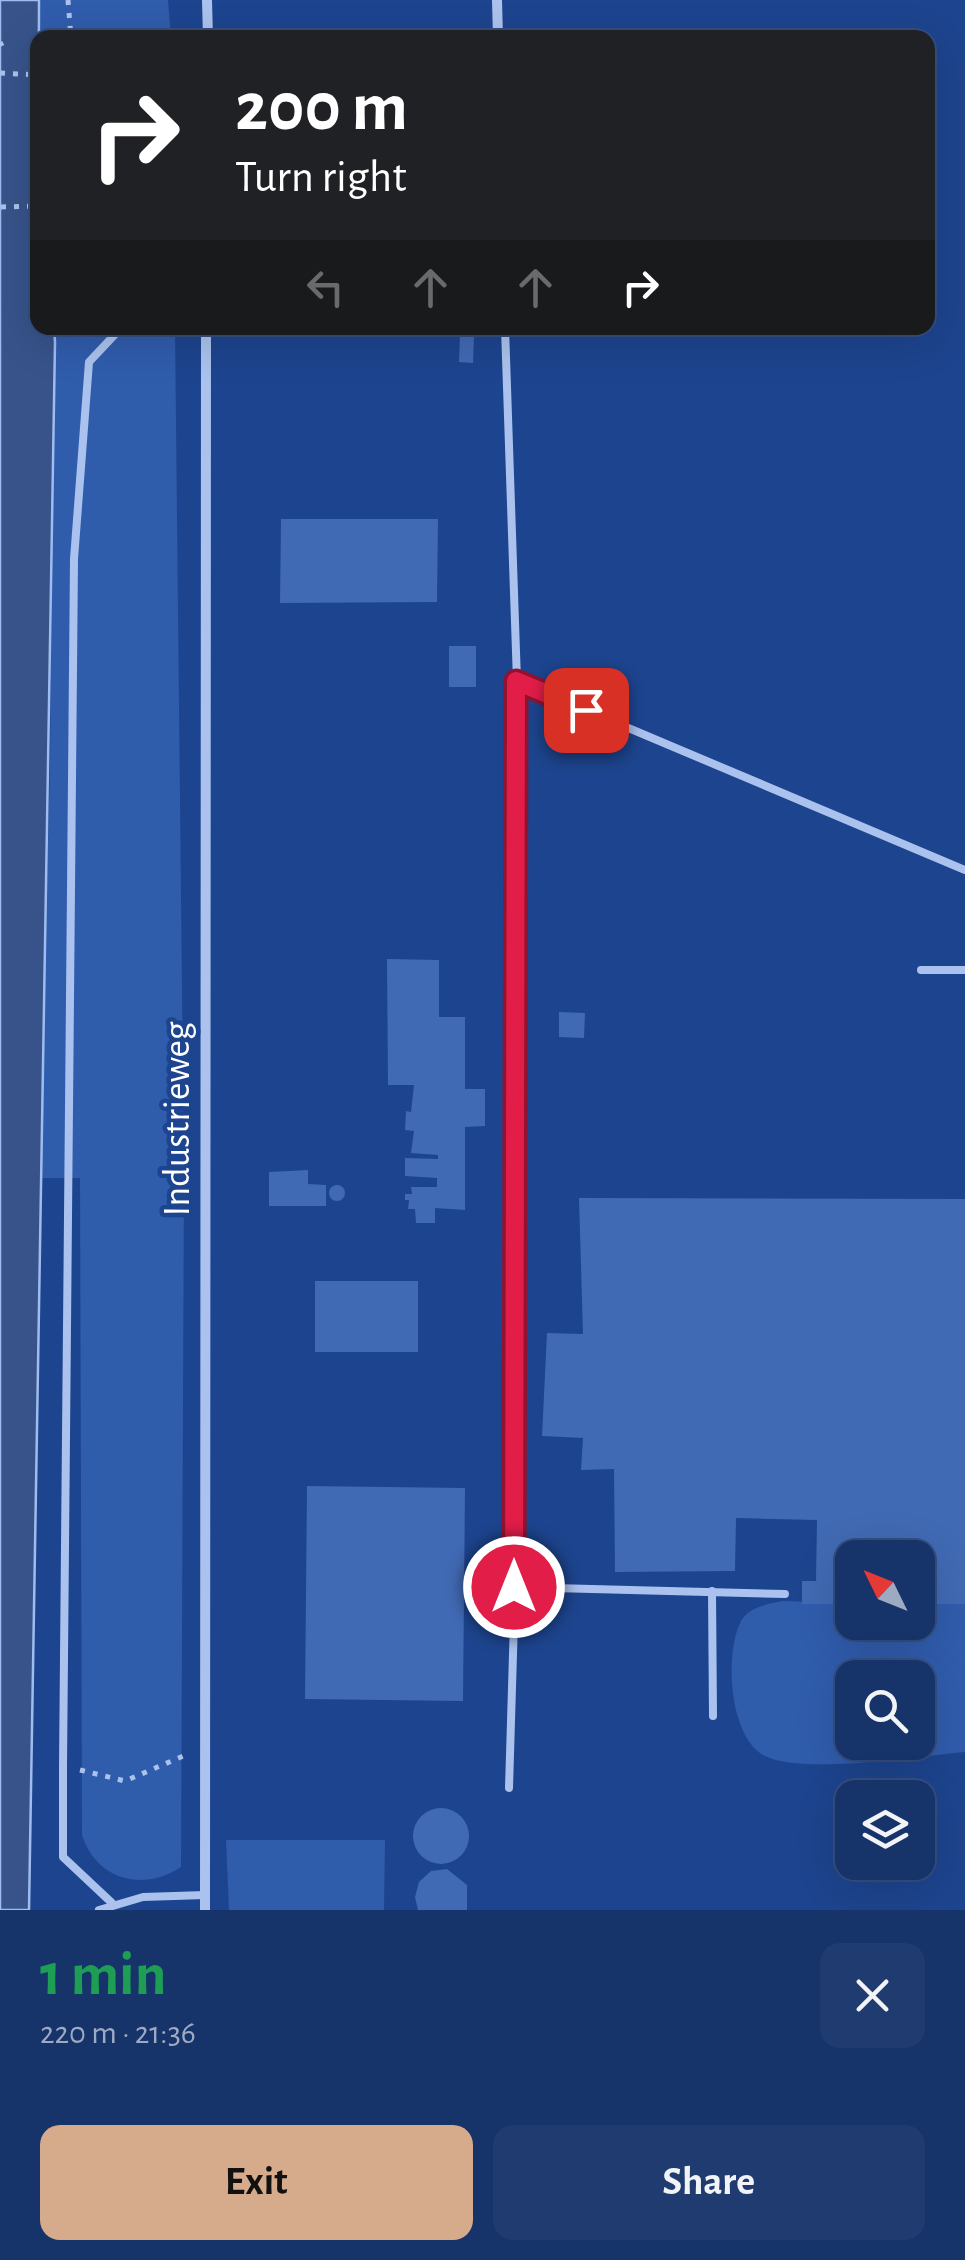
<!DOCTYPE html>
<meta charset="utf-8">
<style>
:root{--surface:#16336a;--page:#1f3b70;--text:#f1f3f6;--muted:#9eaac1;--line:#354e7e;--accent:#d6ab8b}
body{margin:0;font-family:"Alegreya Sans",sans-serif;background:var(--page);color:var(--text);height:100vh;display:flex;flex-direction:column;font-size:38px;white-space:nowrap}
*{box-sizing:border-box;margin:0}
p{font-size:32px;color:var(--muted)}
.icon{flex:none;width:55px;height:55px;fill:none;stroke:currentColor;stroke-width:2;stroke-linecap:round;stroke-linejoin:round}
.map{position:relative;height:1910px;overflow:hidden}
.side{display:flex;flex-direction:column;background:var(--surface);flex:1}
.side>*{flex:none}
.top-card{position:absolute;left:30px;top:30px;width:905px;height:305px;border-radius:20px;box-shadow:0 10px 40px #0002,0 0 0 2px var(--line);background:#202124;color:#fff;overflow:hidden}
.needle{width:65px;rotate:313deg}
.buttons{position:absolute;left:835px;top:1540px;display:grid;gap:20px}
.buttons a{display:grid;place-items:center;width:100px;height:100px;border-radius:20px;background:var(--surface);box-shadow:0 10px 40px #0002,0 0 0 2px var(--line);font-size:50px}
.pin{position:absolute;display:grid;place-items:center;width:85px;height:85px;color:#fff;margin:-42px;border-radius:20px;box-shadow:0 5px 15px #0006}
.me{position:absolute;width:110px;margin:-55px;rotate:0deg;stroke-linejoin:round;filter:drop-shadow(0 0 8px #0008)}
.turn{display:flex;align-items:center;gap:35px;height:210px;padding:0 40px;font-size:45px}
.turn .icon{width:130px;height:130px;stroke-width:2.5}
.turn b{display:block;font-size:70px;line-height:85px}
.lanes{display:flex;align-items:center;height:95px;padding:0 40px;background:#0003;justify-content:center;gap:50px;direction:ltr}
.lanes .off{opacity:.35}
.round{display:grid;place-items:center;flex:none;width:105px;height:105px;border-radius:20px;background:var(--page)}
.head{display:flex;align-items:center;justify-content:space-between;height:170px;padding:0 40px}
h1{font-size:60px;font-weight:600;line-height:75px;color:#1e9e55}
.action{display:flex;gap:20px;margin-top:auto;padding:20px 40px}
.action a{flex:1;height:115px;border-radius:20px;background:var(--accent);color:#111;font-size:40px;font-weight:600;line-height:115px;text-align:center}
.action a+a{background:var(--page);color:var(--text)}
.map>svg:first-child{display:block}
.green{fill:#305cac;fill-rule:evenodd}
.water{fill:#37538a;stroke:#9ebcef;stroke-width:2.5}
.building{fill:#416ab4}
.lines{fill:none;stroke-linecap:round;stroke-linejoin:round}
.path{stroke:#aac2ed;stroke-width:5;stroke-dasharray:5 8;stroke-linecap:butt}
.service{stroke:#aac2ed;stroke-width:8}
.minor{stroke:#aac2ed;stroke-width:10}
.route-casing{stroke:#92132f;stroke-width:25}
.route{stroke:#e11d48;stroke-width:18}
.labels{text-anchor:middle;stroke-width:9;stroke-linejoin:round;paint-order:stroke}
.street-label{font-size:38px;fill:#fff;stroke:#1d448e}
</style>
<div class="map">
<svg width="965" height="1910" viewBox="0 0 965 1910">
<rect width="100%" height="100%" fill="#1d448e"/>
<g class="green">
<path d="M39,0h129l3,37h-131z"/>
<path d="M54,328h121l9,849 -3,690c-39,26 -85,12 -99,-32l-2,-657h-41l11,-411z"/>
<path d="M782,1601l70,2v19h66v-19h47v149c-46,4 -162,23 -200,4 -36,-18 -41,-102 -24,-135 8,-14 27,-17 41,-20zM852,1678h66v64h-66z"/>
<path d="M226,1840h159l-1,70h-155z"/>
</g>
<path class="water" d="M0,0h39l-1,328h16l1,14 -26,1568h-29z"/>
<g class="building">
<path d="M333,328h148v7h-7l-1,28 -14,-1 1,-28 -127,1z"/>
<path d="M281,519h157l-1,83 -157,1z"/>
<rect x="449" y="646" width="27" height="41"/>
<path d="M387,959l52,1v57h26v72h20v37l-20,1v83l-30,-2v15h-19l-1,-14h-7l1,-9h-4v-6h7l-1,-7h26v-9l-32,-2v-18l33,1v-4l-27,-2 3,-22 -9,-1 1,-19 5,1 3,-27h-26z"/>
<path d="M559,1012l26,1 -1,25 -25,-1z"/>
<path d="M308,1170v14l18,1v21h-57v-34z"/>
<circle cx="337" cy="1193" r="8"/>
<path d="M579,1198l386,1v405h-47v-46h-66v46h-50v-23h14l1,-61 -81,-2 -1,53 -120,1 -1,-103 -33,1 2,-32 -41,-2 5,-103 36,1z"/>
<rect x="315" y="1281" width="103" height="71"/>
<path d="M307,1486l158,2 -2,213 -158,-2z"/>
<circle cx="441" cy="1836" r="28"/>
<path d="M447,1869l20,16v25h-49l-3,-13 4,-15 12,-11z"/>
</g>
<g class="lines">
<g class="path">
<path d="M68,0l3,38"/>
<path d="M0,42l2,4"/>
<path d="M0,73l38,2"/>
<path d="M1,207l37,-1"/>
<path d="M80,1770l45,11 63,-27"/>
</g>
<g class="service">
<path d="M505,328l12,353"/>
<path d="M921,970h44"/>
<path d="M515,1587l270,7"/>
<path d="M712,1591l1,125"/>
<path d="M509,1788l6,-201 2,-906 448,189"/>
<path d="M112,1903l-49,-46v-91l11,-1207 15,-197 32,-34"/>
<path d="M99,1910l44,-13 62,-2"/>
</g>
<g class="minor">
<path d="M207,0l1,38"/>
<path d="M497,0l1,38"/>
<path d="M205,1910l1,-1582"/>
</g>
</g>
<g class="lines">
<g class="route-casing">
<path id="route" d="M514,1587l2,-906 70,29"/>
</g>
<use href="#route" class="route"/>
</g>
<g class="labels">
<g class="street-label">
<text transform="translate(176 1119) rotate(-90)" y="13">Industrieweg</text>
</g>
</g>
</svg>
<div class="buttons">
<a><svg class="needle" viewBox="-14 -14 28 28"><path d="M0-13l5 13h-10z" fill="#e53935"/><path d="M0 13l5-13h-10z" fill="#9eaac1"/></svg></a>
<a><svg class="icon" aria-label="search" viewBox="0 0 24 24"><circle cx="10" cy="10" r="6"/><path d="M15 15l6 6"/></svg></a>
<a><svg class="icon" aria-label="layers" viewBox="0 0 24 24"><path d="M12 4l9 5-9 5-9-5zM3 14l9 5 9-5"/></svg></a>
</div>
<div class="pin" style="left:586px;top:710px;background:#d93025"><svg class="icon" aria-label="arrive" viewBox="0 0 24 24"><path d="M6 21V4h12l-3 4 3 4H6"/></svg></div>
<svg class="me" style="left:514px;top:1587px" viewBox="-20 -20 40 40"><circle r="17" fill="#e11d48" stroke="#fff" stroke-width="3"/><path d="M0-11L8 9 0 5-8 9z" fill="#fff"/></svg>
<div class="top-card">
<div class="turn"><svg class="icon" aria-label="right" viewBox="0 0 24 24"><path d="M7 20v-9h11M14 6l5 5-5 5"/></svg><div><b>200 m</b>Turn right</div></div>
<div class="lanes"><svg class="icon off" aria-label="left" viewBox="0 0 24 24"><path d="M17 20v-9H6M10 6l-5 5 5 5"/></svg><svg class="icon off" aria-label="ahead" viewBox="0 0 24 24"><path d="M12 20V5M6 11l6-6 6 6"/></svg><svg class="icon off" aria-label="ahead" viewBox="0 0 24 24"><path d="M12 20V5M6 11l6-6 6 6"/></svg><svg class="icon" aria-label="right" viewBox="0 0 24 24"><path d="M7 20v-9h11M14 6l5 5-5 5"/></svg></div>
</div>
</div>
<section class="side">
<div class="head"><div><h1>1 min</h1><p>220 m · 21:36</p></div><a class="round"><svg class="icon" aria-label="close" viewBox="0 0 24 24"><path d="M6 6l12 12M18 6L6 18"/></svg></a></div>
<div class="action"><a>Exit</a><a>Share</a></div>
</section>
